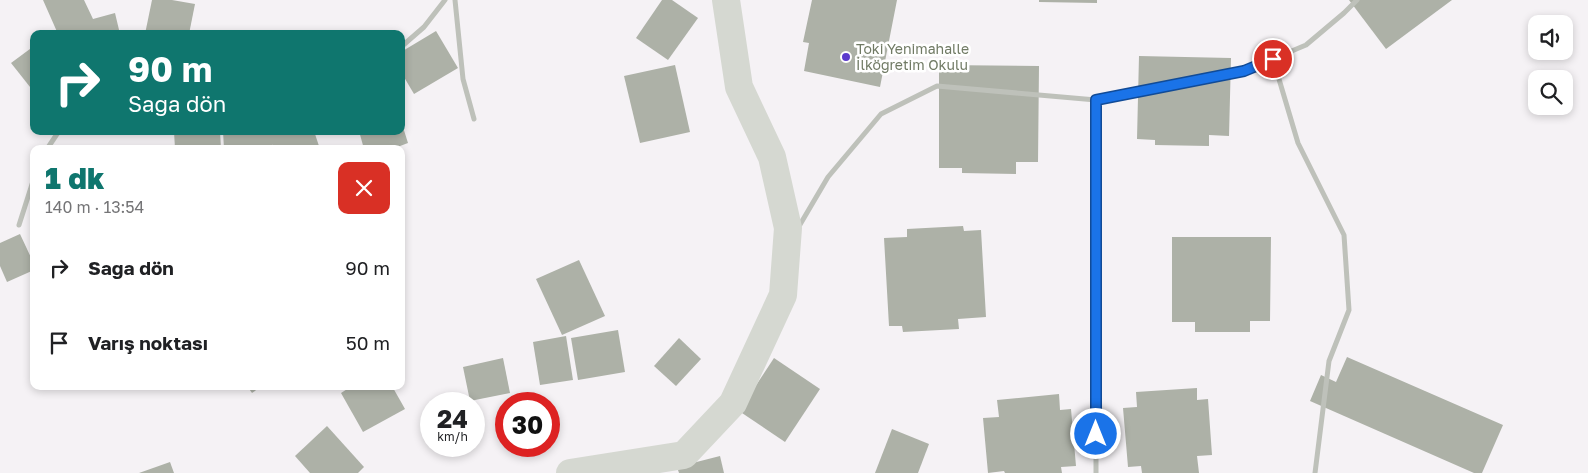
<!DOCTYPE html>
<html lang="tr">
<meta charset="utf-8">
<style>
:root{--surface:#fff;--page:#f2f2f2;--text:#202124;--muted:#757577;--accent:#0f766e}
body{margin:0;font-family:"Golos Text",sans-serif;background:var(--page);color:var(--text);height:100vh;display:flex;flex-direction:column;font-size:19px;white-space:nowrap}
*{box-sizing:border-box;margin:0}
p{font-size:16px;color:var(--muted)}
.icon{flex:none;width:28px;height:28px;fill:none;stroke:currentColor;stroke-width:2;stroke-linecap:round;stroke-linejoin:round}
.map{position:relative;flex:1;overflow:hidden}
.panel{position:absolute;left:30px;top:145px;width:375px;height:245px;display:flex;flex-direction:column;background:var(--surface);border-radius:10px;box-shadow:0 2px 8px #0003}
.panel>*{flex:none}
.guide{position:absolute;left:30px;top:30px;width:375px;height:105px;border-radius:10px;box-shadow:0 2px 8px #0003;background:#0f766e;color:#fff;overflow:hidden}
.controls{position:absolute;left:1528px;top:15px;display:grid;gap:10px}
.controls a{display:grid;place-items:center;width:45px;height:45px;border-radius:10px;background:var(--surface);box-shadow:0 2px 8px #0003;font-size:25px}
.speed{position:absolute;left:420px;top:392px;display:flex;gap:10px;font-size:25px;font-weight:700;text-align:center}
.speed>*{display:grid;place-content:center;width:65px;height:65px;border-radius:50%;background:var(--surface);box-shadow:0 2px 8px #0003;line-height:1}
.speed small{font-size:12px;font-weight:400}
.speed .limit{border:8px solid #d22;background:#fff;color:#111}
.pin{position:absolute;display:grid;place-items:center;width:42px;height:42px;color:#fff;margin:-21px;border:2px solid #fff;border-radius:50%;box-shadow:0 1px 5px #0007}
.me{position:absolute;width:55px;margin:-28px;rotate:0deg;stroke-linejoin:round;filter:drop-shadow(0 0 4px #0008)}
.turn{display:flex;align-items:center;gap:18px;height:105px;padding:0 15px;font-size:22px}
.turn .icon{width:65px;height:65px;stroke-width:2.5}
.turn b{display:block;font-size:35px;line-height:42px}
.round{display:grid;place-items:center;flex:none;width:52px;height:52px;border-radius:10px;background:var(--page)}
.summary{display:flex;align-items:center;justify-content:space-between;height:85px;padding:0 15px}
h1{font-size:30px;font-weight:800;line-height:38px;color:var(--accent)}
ul{padding:0;list-style:none}
li{display:flex;align-items:center;gap:15px;height:75px;padding:0 15px}
li div{flex:1}
li b{display:block;font-size:19px}
li em{font-style:normal}
.map>svg:first-child{display:block}
.building{fill:#adb1a7}
.lines{fill:none;stroke-linecap:round;stroke-linejoin:round}
.street{stroke:#bec1ba;stroke-width:5}
.secondary{stroke:#d5d8d1;stroke-width:28}
.route-casing{stroke:#114b97;stroke-width:12}
.route{stroke:#1a73e8;stroke-width:9}
.poi-dot{fill:#5b3acc;stroke:#fff;stroke-width:2}
.labels{text-anchor:middle;stroke-width:5;stroke-linejoin:round;paint-order:stroke}
.poi-label{font-size:14px;fill:#707a64;stroke:#fff;text-anchor:start}
</style>
<div class="map">
<svg width="1588" height="473" viewBox="0 0 1588 473">
<rect width="100%" height="100%" fill="#f5f2f5"/>
<g class="building">
<path d="M43,0h41l9,19 22,-6 5,21h-62z"/>
<path d="M152,0h20l23,4 -6,30h-44z"/>
<path d="M662,0h10l26,18 -30,42 -32,-22z"/>
<path d="M812,0h85l-17,87 -76,-16 5,-28 -6,-1z"/>
<path d="M1039,0h58v3l-58,-1z"/>
<path d="M1349,0h103l-66,49z"/>
<path d="M436,31l22,37 -44,26 -13,-22v-20z"/>
<path d="M34,46v46l-23,-29z"/>
<path d="M1139,56l92,2 -2,78 -20,-1v11l-54,-1v-5l-18,-1z"/>
<path d="M675,65l15,67 -50,11 -16,-67z"/>
<path d="M939,65l100,1 -1,96h-22v12l-54,-1v-5h-23z"/>
<path d="M402,124l6,19 -16,6h-28l-5,-18h42z"/>
<path d="M174,131h46l1,18h-46z"/>
<path d="M223,131h91l6,18h-46l-2,-5 1,5h-49z"/>
<path d="M963,226l1,5 17,-1 5,87 -28,2 1,10 -56,3 -1,-6h-13l-5,-88 23,-1v-8z"/>
<path d="M20,234l14,30v6l-27,12 -7,-16v-23z"/>
<path d="M1172,237h99l-1,84h-20v11h-55v-10h-23z"/>
<path d="M579,260l26,56 -43,19 -26,-56z"/>
<path d="M618,330l7,42 -47,8 -7,-42z"/>
<path d="M566,336l7,44 -33,5 -7,-43z"/>
<path d="M679,338l22,21 -25,27 -22,-20z"/>
<path d="M1347,357l156,68 -21,48h-8l-164,-72 11,-26 15,7z"/>
<path d="M503,358l7,35 -40,8 -7,-34z"/>
<path d="M774,358l46,31 -35,53 -46,-31z"/>
<path d="M247,386h15l-10,7z"/>
<path d="M352,386h40l13,23 -42,23 -22,-39z"/>
<path d="M1197,388v12l11,-1 4,56 -15,1 2,17h-57l-1,-7 -13,1 -5,-59 14,-1 -1,-15z"/>
<path d="M1059,394l1,16 11,-1 5,57 -15,1 1,6h-57l-1,-2 -16,2 -5,-55 16,-1 -2,-17z"/>
<path d="M327,426l37,41 -6,6h-48l-15,-17z"/>
<path d="M892,429l37,15 -11,29h-43z"/>
<path d="M720,456l4,17h-45l-2,-6z"/>
<path d="M170,462l4,11h-35z"/>
</g>
<g class="lines">
<g class="street">
<path d="M455,0l8,79 11,40"/>
<path d="M401,47l23,-20 21,-27"/>
<path d="M1273,59l25,84 46,92 5,75 -20,51 -14,112"/>
<path d="M47,149l12,-18"/>
<path d="M19,225l15,-47"/>
<path d="M798,228l30,-51 53,-63 56,-28 159,14 148,-29 62,-26 38,-32 13,-13"/>
<path d="M1096,473v-373"/>
</g>
<path class="secondary" d="M570,473l114,-18 49,-52 50,-108 5,-67 -16,-71 -33,-70 -13,-87"/>
</g>
<g class="lines">
<g class="route-casing">
<path id="route" d="M1096,434v-334l148,-29 29,-12"/>
</g>
<use href="#route" class="route"/>
</g>
<circle class="poi-dot" cx="846" cy="57" r="5"/>
<g class="labels">
<g class="poi-label">
<text x="856" y="54">Toki Yenimahalle<tspan x="856" dy="16">İlköğretim Okulu</tspan></text>
</g>
</g>
</svg>
<div class="controls">
<a><svg class="icon" aria-label="sound" viewBox="0 0 24 24"><path d="M4 9h4l5-4v14l-5-4H4zM17 9q2 3 0 6"/></svg></a>
<a><svg class="icon" aria-label="search" viewBox="0 0 24 24"><circle cx="10" cy="10" r="6"/><path d="M15 15l6 6"/></svg></a>
</div>
<div class="speed"><div>24<small>km/h</small></div><div class="limit">30</div></div>
<div class="pin" style="left:1273px;top:59px;background:#d93025"><svg class="icon" aria-label="arrive" viewBox="0 0 24 24"><path d="M6 21V4h12l-3 4 3 4H6"/></svg></div>
<svg class="me" style="left:1096px;top:434px" viewBox="-20 -20 40 40"><circle r="17" fill="#1a73e8" stroke="#fff" stroke-width="3"/><path d="M0-11L8 9 0 5-8 9z" fill="#fff"/></svg>
<div class="guide">
<div class="turn"><svg class="icon" aria-label="right" viewBox="0 0 24 24"><path d="M7 20v-9h11M14 6l5 5-5 5"/></svg><div><b>90 m</b>Sağa dön</div></div>
</div>
<section class="panel">
<div class="summary"><div><h1>1 dk</h1><p>140 m · 13:54</p></div><a class="round" style="background:#d93025;color:#fff"><svg class="icon" aria-label="close" viewBox="0 0 24 24"><path d="M6 6l12 12M18 6L6 18"/></svg></a></div>
<ul>
<li><svg class="icon" aria-label="right" viewBox="0 0 24 24"><path d="M7 20v-9h11M14 6l5 5-5 5"/></svg><div><b>Sağa dön</b></div><em>90 m</em></li>
<li><svg class="icon" aria-label="arrive" viewBox="0 0 24 24"><path d="M6 21V4h12l-3 4 3 4H6"/></svg><div><b>Varış noktası</b></div><em>50 m</em></li>
</ul>
</section>
</div>
